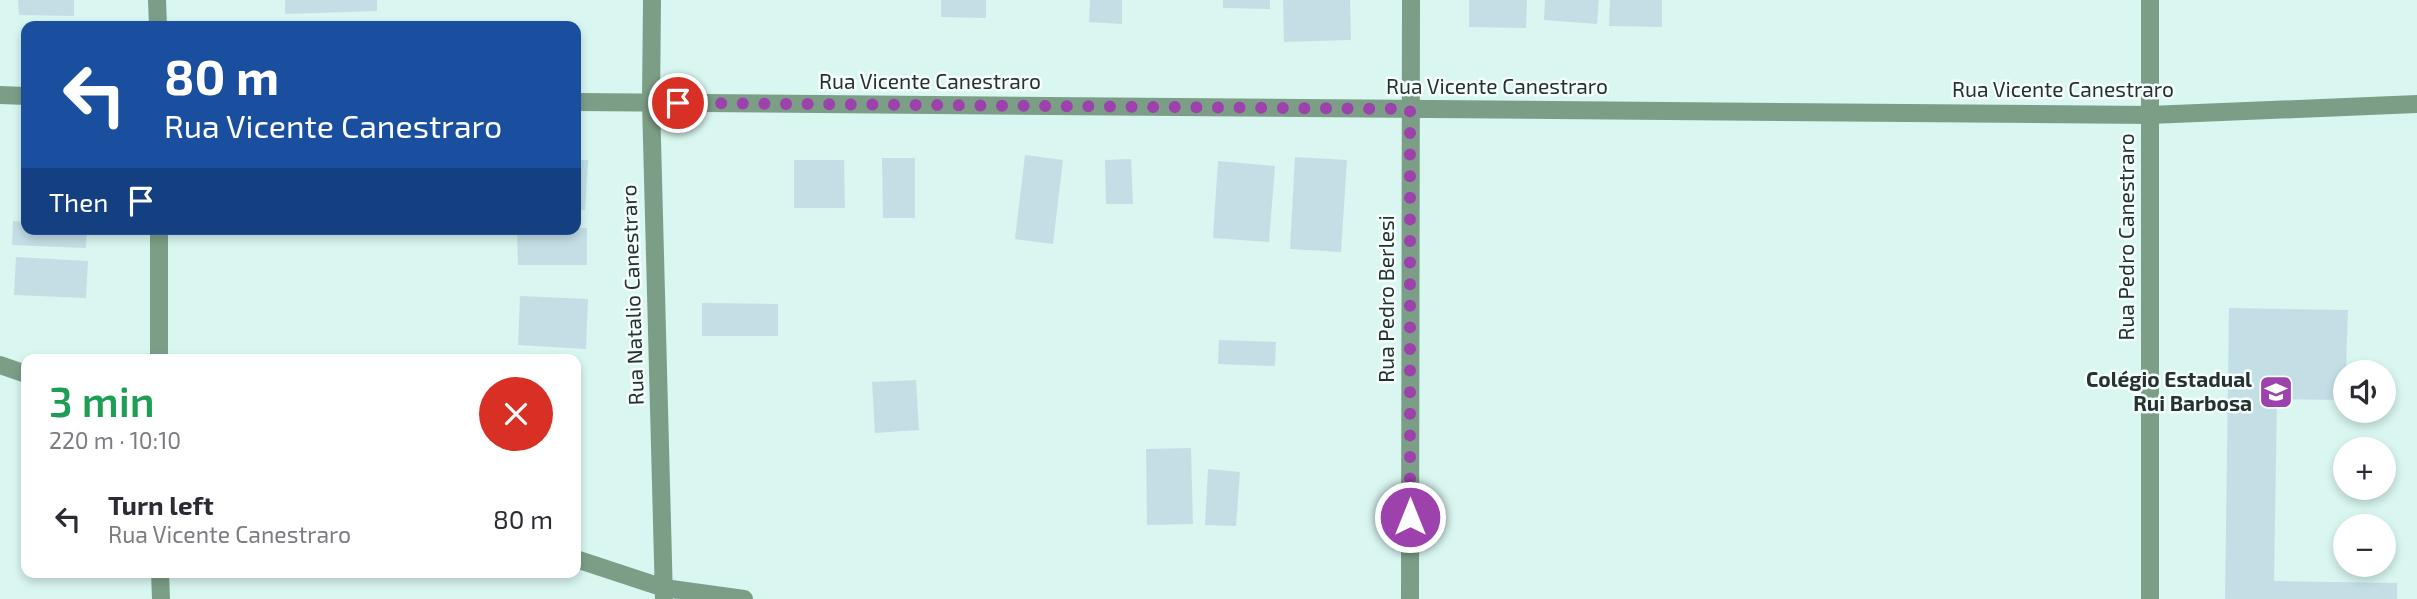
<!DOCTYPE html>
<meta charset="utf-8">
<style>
:root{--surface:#fff;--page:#f2f2f3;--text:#2b2b33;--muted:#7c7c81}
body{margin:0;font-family:"Exo 2",sans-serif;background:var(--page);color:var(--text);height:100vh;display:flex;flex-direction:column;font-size:26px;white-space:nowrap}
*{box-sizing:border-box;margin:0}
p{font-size:23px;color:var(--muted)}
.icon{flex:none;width:38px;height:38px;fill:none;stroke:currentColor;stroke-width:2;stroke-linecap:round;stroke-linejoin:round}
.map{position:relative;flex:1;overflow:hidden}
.drawer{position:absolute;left:21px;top:354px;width:560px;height:224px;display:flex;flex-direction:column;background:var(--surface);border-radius:14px;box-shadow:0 4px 10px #0003}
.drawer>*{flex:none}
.guide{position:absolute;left:21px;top:21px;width:560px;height:214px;border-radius:14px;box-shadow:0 4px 10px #0003;background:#1a4fa0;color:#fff;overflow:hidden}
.tools{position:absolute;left:2333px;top:360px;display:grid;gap:14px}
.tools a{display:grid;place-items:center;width:63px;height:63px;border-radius:50%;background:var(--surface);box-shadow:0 4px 10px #0003;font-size:35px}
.pin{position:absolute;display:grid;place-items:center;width:60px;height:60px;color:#fff;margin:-30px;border:4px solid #fff;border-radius:50%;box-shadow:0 2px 7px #0007}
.me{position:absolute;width:77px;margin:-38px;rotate:0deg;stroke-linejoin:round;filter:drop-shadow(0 0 5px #0008)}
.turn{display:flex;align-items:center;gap:24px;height:147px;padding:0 28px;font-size:32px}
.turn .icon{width:91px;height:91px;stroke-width:2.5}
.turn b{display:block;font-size:49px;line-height:60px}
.then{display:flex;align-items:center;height:66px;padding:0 28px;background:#0003;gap:14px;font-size:26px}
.round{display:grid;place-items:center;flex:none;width:74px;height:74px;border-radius:37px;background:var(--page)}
.overview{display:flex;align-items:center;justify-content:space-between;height:119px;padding:0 28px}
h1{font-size:42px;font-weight:600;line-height:52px;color:#1e9e55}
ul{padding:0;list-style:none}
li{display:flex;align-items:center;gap:21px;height:91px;padding:0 28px}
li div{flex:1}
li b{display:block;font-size:26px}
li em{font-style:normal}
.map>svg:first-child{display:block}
.building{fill:#c3dfe5}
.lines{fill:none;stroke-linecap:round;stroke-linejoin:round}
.minor{stroke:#7c9e87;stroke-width:18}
.route{stroke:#9d41ac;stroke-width:12;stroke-dasharray:0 21.6}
.labels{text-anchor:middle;stroke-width:5;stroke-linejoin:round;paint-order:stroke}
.street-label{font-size:21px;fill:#273230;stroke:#f4fffd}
.poi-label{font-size:21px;font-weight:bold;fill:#273230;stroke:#f4fffd;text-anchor:end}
</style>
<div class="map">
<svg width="2417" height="599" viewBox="0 0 2417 599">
<rect width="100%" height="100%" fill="#d9f6f1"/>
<g class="building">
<path d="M18,0h56v16l-55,-1z"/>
<path d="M285,0h92v11l-92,3z"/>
<path d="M941,0h45v18l-45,-1z"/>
<path d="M1090,0h32v24l-33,-2z"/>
<path d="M1223,0h47v9l-47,-1z"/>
<path d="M1283,0h67l1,40 -67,2z"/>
<path d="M1469,0h58l-1,28 -57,-1z"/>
<path d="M1545,0h54l-2,24 -53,-4z"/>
<path d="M1610,0h52v27l-53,-1z"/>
<path d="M22,154h4v39h-5z"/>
<path d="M1025,155l38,5 -10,84 -38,-5z"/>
<path d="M1295,157l52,3 -6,92 -51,-3z"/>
<path d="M882,158h33v60h-32z"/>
<path d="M1131,159l2,45h-27l-1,-44z"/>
<path d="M576,160h12l-3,50 -9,-1z"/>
<path d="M794,160h50l1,48h-51z"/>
<path d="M1218,161l57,5 -6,76 -56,-4z"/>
<path d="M13,221l13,1v7h61l-1,19 -74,-3z"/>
<path d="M576,228h11v37h-69l-1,-36z"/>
<path d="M16,257l72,4 -2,37 -72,-3z"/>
<path d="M520,296l68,3 -2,50 -68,-4z"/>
<path d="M702,303l76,1v32h-76z"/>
<path d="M2229,308l119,2 -3,90 -68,-1 -3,182 123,2v16h-172z"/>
<path d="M1219,340l57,2 -1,24 -57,-2z"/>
<path d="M916,380l3,50 -44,3 -3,-51z"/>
<path d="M1191,448l2,76 -46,1 -1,-76z"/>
<path d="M1208,469l32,3 -4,54 -31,-1z"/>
</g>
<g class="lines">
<g class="minor">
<path d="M157,0l1,26"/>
<path d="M652,0l-1,102 13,497"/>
<path d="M2150,0v599"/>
<path d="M0,95l26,1"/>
<path d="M576,102l1574,13 267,-11"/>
<path d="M159,359v-130"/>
<path d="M0,365l26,9"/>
<path d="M576,559l88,29 80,11"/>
<path d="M160,572l1,27"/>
<path d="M1410,599l1,-599"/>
</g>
</g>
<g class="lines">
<path class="route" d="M678,103l732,6v408"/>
</g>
<defs>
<g id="school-square" transform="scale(1.75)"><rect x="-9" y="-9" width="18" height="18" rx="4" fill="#9d41ac" stroke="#f4fffd"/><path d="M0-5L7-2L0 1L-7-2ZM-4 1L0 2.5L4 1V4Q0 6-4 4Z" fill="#fff"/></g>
</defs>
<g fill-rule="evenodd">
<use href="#school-square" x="2276" y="392"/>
</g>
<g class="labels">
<g class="street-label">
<text x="930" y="89">Rua Vicente Canestraro</text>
<text x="1497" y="94">Rua Vicente Canestraro</text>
<text x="2063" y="97">Rua Vicente Canestraro</text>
<text transform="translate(2127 237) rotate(-90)" y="7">Rua Pedro Canestraro</text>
<text transform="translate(633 295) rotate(-92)" y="7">Rua Natalio Canestraro</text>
<text transform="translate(1387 299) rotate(-90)" y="7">Rua Pedro Berlesi</text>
</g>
<g class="poi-label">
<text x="2252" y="387">Colégio Estadual<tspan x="2252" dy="24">Rui Barbosa</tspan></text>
</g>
</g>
</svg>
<div class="tools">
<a><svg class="icon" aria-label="sound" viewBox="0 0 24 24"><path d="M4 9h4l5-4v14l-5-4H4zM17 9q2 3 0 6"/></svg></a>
<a>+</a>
<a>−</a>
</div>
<div class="pin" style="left:678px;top:103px;background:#d93025"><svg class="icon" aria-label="arrive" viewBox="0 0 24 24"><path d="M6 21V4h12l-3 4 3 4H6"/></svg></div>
<svg class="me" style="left:1410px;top:517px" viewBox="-20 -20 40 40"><circle r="17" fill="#9d41ac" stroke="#fff" stroke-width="3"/><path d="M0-11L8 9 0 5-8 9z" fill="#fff"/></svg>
<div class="guide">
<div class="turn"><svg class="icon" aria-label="left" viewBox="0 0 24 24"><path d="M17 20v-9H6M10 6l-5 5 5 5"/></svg><div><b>80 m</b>Rua Vicente Canestraro</div></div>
<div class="then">Then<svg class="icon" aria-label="arrive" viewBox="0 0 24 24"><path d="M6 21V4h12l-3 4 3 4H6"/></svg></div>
</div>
<section class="drawer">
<div class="overview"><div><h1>3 min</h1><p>220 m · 10:10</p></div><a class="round" style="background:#d93025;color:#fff"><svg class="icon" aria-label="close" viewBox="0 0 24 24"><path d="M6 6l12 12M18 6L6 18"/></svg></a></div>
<ul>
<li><svg class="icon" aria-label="left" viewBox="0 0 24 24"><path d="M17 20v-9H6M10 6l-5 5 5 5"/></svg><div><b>Turn left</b><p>Rua Vicente Canestraro</p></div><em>80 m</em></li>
</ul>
</section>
</div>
